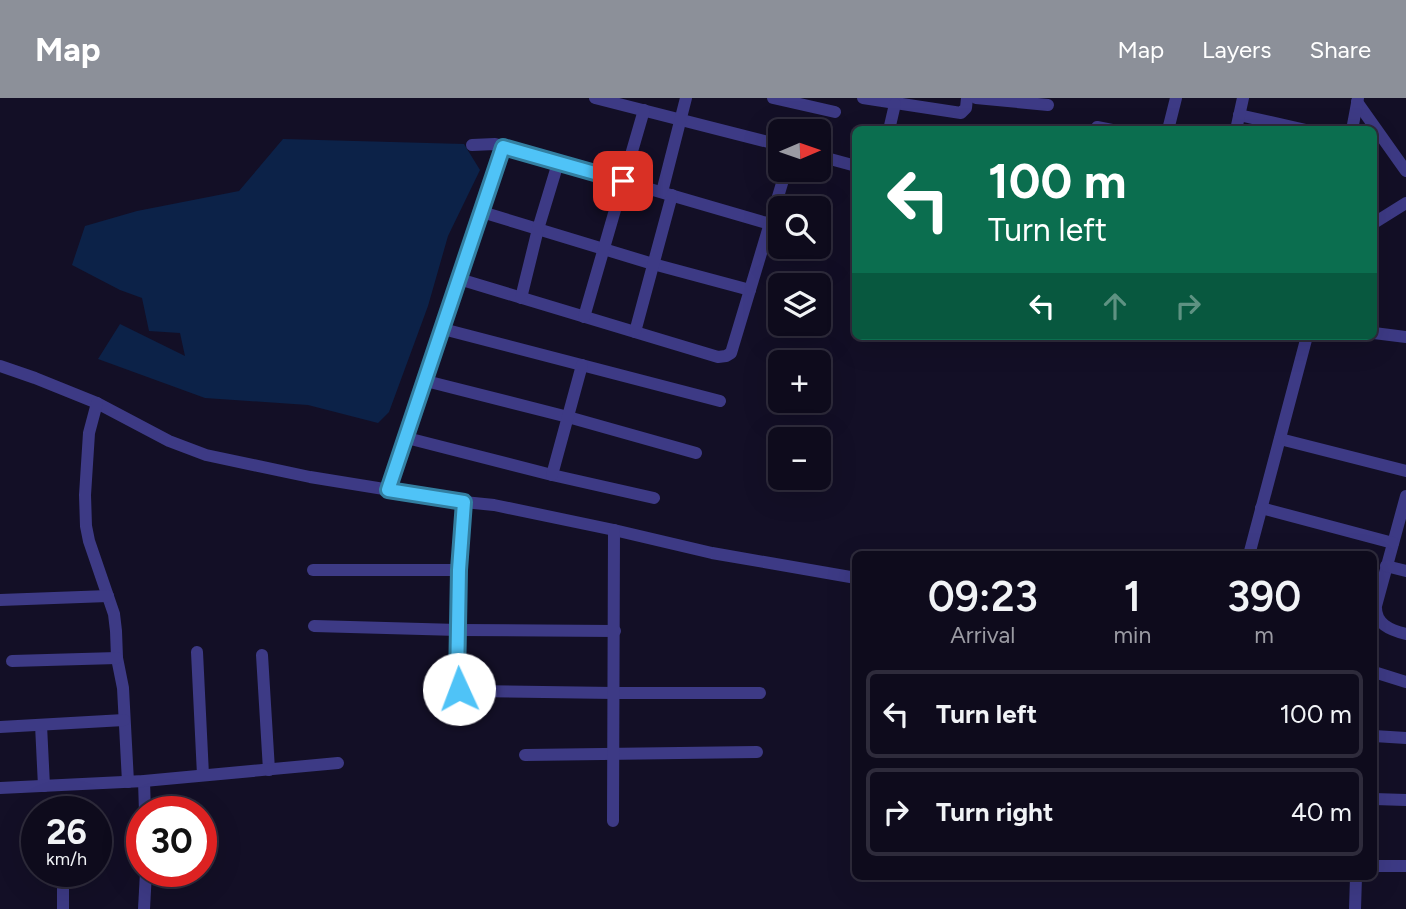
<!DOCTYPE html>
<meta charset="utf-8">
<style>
:root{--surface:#0e0b1c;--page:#1c1929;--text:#f1f3f6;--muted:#9b9ba3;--line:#2e2b3b;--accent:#8c9099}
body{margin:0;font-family:Figtree,sans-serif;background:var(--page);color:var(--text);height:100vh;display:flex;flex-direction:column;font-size:26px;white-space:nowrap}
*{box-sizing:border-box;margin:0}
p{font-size:23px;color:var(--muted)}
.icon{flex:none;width:38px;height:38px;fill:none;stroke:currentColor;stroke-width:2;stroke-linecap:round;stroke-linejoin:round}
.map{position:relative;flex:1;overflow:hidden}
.side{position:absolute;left:852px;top:453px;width:525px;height:329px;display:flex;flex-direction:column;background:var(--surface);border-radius:10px;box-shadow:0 7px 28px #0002,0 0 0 2px var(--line)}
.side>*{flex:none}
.top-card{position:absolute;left:852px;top:28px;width:525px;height:214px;border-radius:10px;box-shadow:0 7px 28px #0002,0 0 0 2px var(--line);background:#0b6e4f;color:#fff;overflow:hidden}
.needle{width:46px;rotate:88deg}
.buttons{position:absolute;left:768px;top:21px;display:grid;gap:14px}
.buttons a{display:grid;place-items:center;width:63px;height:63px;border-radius:10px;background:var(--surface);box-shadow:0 7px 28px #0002,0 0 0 2px var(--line);font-size:35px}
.speed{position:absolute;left:21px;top:698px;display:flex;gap:14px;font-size:35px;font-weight:700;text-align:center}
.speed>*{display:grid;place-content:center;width:91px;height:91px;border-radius:50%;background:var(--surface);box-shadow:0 7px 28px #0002,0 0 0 2px var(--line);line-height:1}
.speed small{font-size:18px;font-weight:400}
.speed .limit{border:10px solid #d22;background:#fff;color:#111}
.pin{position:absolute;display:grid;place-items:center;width:60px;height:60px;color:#fff;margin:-30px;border-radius:14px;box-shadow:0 4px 10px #0006}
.me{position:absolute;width:77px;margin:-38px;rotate:358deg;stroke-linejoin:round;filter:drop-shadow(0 0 5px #0008)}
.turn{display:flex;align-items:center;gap:24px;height:147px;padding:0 21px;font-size:32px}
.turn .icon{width:91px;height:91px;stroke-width:2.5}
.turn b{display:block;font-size:49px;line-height:60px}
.lanes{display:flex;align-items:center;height:66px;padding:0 21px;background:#0003;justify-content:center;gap:35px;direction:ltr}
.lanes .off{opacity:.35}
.eta{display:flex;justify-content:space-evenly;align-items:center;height:119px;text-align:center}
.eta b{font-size:42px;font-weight:600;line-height:49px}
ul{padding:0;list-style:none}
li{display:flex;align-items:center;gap:21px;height:88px;margin:0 14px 10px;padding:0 7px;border:4px solid var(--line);border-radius:10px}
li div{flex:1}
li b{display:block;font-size:26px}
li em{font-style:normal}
header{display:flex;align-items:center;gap:42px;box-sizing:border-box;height:98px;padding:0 35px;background:var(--accent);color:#fff}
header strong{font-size:33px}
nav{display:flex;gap:38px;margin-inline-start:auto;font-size:24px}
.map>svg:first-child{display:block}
.water{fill:#0c2248}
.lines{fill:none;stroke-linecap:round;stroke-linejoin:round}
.street{stroke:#3d3a85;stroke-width:12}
.route-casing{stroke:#337fa1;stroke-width:18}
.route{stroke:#4fc3f7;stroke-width:12}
</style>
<header>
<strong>Map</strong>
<nav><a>Map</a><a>Layers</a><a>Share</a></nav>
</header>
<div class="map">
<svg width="1406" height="811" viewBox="0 0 1406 811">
<rect width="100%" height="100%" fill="#130f26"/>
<path class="water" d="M283,41l181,5 16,26 -32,66 -20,70 -39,106 -11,11 -70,-18 -103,-7 -107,-39 22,-35 65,32 -5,-23 -31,-2 -7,-33 -22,-8 -48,-25 13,-39 52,-15 102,-20z"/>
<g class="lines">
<g class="street">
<path d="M595,0l185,47"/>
<path d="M773,0l62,14"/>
<path d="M863,0l98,15 5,-5 1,-10"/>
<path d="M976,0l72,7"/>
<path d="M1357,4l49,69"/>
<path d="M1239,17l67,15"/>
<path d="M1097,29l15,3"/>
<path d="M889,32l6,-26"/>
<path d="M1168,32l8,-32"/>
<path d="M1236,32l7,-32"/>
<path d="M1352,32l6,-32"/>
<path d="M472,47l23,-1 275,80"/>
<path d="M819,58l37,10"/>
<path d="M662,94l24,-94"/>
<path d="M482,114l171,52 97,26"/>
<path d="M1374,125l32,-20"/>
<path d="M459,181l259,78 8,-1 5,-3 55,-183"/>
<path d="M521,200l17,-69 20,-66"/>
<path d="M584,219l60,-207"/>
<path d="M443,231l277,72"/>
<path d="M635,234l37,-137"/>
<path d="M1374,235l32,4"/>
<path d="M0,268l35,12 62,25 72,38 37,14 104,22 154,25 30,3 120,25 98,23 144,25"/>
<path d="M426,283l142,36 128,36"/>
<path d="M97,305l-8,30 -4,62 1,31 3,15 25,73 2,17 1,27 6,30 5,94"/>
<path d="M407,340l145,37 102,23"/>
<path d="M1280,341l126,32"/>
<path d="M552,377l30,-110"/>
<path d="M389,392l114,-343"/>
<path d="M1406,398l-30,110c-1,18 14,24 30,28"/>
<path d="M464,404l-5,68 -2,112 2,7 7,2 148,2h146"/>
<path d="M1261,410l132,35"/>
<path d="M1249,457l58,-219"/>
<path d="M1386,468l20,5"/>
<path d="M313,472h146"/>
<path d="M0,502l108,-4"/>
<path d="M314,528l144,4 157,1"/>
<path d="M197,554l6,123"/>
<path d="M262,557l7,115"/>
<path d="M12,563l105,-3"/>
<path d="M1374,574l32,10"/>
<path d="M41,627l3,61"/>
<path d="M0,629l124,-7"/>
<path d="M1374,638l32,2"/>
<path d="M525,657l232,-3"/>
<path d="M144,683l1,31"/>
<path d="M0,690l144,-7 194,-18"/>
<path d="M1374,701l32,1"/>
<path d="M613,723l1,-291"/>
<path d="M1374,768h32"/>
<path d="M63,811v-37"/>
<path d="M144,811l2,-37"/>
<path d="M1355,811l1,-32"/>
</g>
</g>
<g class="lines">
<g class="route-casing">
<path id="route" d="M459,591l-2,-7 2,-112 5,-68 -76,-12 115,-343 120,34"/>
</g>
<use href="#route" class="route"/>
</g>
</svg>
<div class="buttons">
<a><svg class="needle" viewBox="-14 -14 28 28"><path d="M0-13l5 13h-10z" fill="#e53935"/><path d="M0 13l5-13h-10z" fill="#9b9ba3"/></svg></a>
<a><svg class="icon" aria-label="search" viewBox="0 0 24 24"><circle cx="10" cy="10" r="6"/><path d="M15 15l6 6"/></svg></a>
<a><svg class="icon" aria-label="layers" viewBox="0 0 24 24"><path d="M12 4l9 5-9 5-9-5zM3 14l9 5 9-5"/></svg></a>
<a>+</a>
<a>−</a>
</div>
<div class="speed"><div>26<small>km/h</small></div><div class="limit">30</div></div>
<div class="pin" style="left:623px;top:83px;background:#d93025"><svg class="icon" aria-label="arrive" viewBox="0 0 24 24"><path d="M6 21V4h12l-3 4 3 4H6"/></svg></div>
<svg class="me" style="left:459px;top:591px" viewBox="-20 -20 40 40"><circle r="19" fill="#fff"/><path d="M0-13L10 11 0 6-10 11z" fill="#4fc3f7"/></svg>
<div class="top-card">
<div class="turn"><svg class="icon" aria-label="left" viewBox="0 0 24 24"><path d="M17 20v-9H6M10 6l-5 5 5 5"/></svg><div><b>100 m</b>Turn left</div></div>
<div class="lanes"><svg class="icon" aria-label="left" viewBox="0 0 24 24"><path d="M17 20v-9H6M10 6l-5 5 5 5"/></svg><svg class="icon off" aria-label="ahead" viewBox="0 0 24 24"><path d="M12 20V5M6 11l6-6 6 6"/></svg><svg class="icon off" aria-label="right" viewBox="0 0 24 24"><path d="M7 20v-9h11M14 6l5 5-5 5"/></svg></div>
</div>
<section class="side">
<div class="eta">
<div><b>09:23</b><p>Arrival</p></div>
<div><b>1</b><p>min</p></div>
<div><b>390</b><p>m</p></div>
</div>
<ul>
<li><svg class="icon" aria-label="left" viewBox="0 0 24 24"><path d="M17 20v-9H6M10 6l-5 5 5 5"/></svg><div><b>Turn left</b></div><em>100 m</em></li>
<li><svg class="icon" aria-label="right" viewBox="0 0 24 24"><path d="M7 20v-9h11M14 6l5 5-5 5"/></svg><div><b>Turn right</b></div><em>40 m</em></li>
</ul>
</section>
</div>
